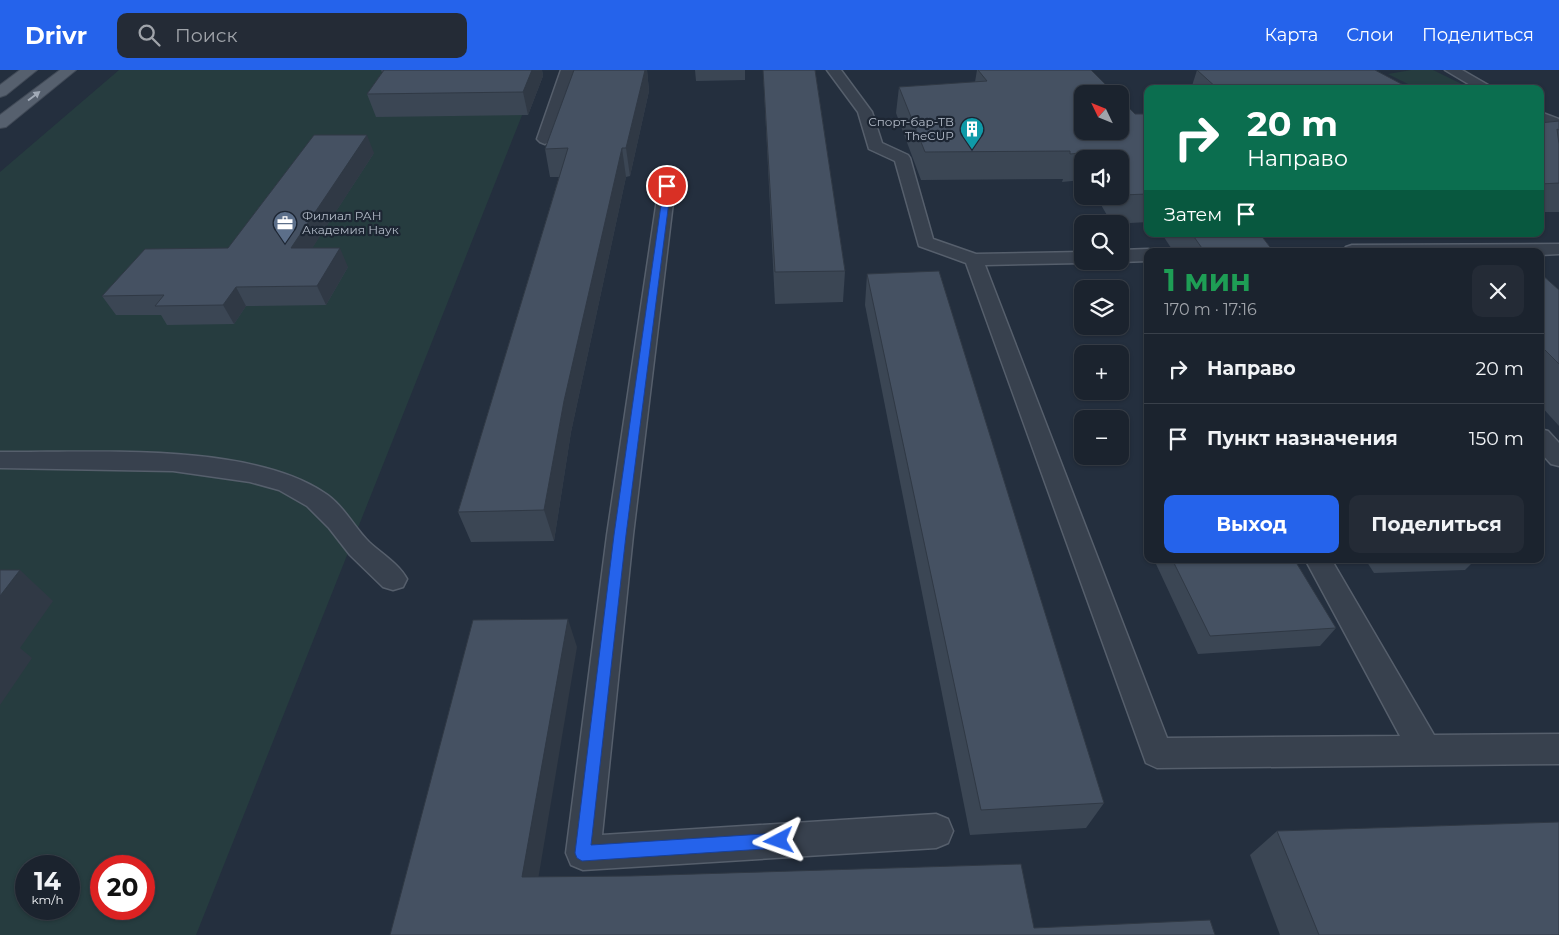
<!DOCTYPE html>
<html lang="ru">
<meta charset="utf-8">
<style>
:root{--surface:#1b232e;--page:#242b36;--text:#f1f3f6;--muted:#a0a4aa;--line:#39404a;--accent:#2563eb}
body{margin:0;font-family:Montserrat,sans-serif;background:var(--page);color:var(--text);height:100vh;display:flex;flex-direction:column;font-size:19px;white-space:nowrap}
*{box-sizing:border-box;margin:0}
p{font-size:16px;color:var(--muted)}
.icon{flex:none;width:28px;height:28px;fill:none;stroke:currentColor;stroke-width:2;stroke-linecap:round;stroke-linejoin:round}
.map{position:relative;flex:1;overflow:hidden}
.sheet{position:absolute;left:1144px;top:178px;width:400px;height:315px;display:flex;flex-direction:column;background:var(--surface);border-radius:10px;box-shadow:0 1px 4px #0004,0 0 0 1px var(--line)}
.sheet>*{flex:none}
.guide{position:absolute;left:1144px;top:15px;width:400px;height:152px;border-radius:10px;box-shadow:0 1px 4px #0004,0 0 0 1px var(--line);background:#0b6e4f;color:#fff;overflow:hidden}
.needle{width:32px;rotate:313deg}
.controls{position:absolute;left:1074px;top:15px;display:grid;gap:10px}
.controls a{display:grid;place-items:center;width:55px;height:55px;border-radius:10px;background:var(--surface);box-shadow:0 1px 4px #0004,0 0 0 1px var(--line);font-size:25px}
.speed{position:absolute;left:15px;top:785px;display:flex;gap:10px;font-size:25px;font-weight:700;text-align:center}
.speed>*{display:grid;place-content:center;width:65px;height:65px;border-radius:50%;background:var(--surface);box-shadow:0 1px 4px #0004,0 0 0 1px var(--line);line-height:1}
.speed small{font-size:12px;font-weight:400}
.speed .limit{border:8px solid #d22;background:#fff;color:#111}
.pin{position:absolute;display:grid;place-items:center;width:42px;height:42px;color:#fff;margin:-21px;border:2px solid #fff;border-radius:50%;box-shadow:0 1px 5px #0007}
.me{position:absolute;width:55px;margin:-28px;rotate:266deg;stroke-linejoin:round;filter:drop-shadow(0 0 4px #0008)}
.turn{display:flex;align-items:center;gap:18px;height:105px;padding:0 20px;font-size:22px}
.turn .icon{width:65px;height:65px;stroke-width:2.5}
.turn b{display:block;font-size:35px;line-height:42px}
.then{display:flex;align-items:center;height:48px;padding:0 20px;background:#0003;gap:10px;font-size:19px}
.round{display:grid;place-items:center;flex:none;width:52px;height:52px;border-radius:10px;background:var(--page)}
.head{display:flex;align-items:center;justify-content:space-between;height:85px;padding:0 20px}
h1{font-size:30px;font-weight:700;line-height:38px;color:#1e9e55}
.button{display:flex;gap:10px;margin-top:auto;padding:10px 20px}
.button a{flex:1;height:58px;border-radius:10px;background:var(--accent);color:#fff;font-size:20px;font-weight:700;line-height:58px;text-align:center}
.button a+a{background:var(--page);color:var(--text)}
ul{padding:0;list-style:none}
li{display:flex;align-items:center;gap:15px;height:70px;padding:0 20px;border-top:1px solid var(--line)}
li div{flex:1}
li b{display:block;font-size:19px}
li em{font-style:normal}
header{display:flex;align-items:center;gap:30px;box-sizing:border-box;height:70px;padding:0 25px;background:var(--accent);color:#fff}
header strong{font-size:24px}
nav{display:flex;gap:28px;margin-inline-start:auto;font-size:18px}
.search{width:350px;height:45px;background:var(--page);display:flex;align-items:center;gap:12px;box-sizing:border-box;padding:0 18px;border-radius:10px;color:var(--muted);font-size:19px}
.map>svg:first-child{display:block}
.green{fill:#263c3f;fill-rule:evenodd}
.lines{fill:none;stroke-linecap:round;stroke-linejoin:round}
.lane-casing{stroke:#565f6c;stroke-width:3}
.primary-casing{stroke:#414a57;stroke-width:2}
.lane{fill:#38414e;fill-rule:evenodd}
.primary{fill:#56606e;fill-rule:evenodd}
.wall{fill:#3b4654}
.shaded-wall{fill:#303945}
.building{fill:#455162;stroke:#303945}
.oneway{fill:#a1aab7}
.route{fill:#2563eb;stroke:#184099}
.labels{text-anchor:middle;stroke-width:4.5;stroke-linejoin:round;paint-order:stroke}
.far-poi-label{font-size:12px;fill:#b4bcc9;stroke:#1d2633;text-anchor:end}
</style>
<header>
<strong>Drivr</strong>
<div class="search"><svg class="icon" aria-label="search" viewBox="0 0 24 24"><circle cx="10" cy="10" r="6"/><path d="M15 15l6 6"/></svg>Поиск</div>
<nav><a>Карта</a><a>Слои</a><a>Поделиться</a></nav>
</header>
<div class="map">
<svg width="1559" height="865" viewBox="0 0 1559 865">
<rect width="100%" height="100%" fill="#242f3e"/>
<g class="green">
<path d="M119,0h421l-344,865h-196v-763zM26,796h43v43h-43zM101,796h43v43h-43z"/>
<path d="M1411,0h22l39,19h-54l-30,-15z"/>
</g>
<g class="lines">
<g class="lane-casing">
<g id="lane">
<path d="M561,0h14l-22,69 -8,5 -5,-2 -3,-3z"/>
<path d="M827,0h14l31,42 10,31 26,12 2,3 23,81 43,15 106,-2v9h5l-5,2 -97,2 182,473 233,-2 -95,-177h26l103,176 125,-1v30l-402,4 -11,-5 -180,-500 -47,-17 -24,-85 -26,-12 -11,-37z"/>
<path d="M1445,0h17l33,19h-18z"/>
<path d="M1540,42l19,7v11l-19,-8z"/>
<path d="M667,111l6,1 2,4 -42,349 -31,300 334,-21 12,5 5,12 -5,12 -12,5 -353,22 -12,-5 -5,-12 41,-318 52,-349 2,-4z"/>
<path d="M1559,174v10l-19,1v-4h-197l3,-4 6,-2z"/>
<path d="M1148,179l7,2h-7v10l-28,1 -1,-1 1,-11z"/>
<path d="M1540,359l8,2 11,12v23l-8,-2 -11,-12z"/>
<path d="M0,382c90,1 247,-10 323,40 20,12 30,34 46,50 13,12 30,22 38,37l-4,8 -10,3 -10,-3 -33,-32 -21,-27 -22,-22 -28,-16 -29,-8 -77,-11 -173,-3z"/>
</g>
</g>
<g class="primary-casing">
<g id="primary">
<path d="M20,0h17l-31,25 -6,2v-12z"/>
<path d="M60,0h16l-70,57 -6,1v-13z"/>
</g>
</g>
<use href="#lane" class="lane"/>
<use href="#primary" class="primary"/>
</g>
<g class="wall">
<path d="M381,0h161l1,6 -15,39 -152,2 -9,-23 15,-21z"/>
<path d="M574,0h73l2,21 -19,85 -4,1 -55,255 -17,109 -83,1 -13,-30 101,-335h-9l-5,-28z"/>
<path d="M695,0h50v10l-49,1z"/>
<path d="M763,0h52l30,201 -2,31 -68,2z"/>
<path d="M977,0h114l44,44h13v108l-36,2 -16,-28h24v-37h-38v21l-20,2 1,-3 -142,1 -25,-67 3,-26 76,-5z"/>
<path d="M1197,0l214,19h-220z"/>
<path d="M1559,51v91h-19v-89z"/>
<path d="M374,83l-62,95 36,19 -22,38 -80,1 -12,18 -67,1 -6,-10h-45l-14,-19 126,-48z"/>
<path d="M1162,164h98l13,17h-100z"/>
<path d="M1540,203l19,17v136l-19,-21z"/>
<path d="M867,204l237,529 -18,25 -116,7 -105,-530z"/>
<path d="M1159,489h13l164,69 -16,18 -122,8 -42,-90z"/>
<path d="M1365,489h111l-11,11 -91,3z"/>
<path d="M1277,761l282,104h-279l-30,-80z"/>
</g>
<g class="shaded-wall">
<path d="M532,0h10l1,6 -15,39 -5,-23z"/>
<path d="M645,0h2l2,21 -19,85 -4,-28z"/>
<path d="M367,65l7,18 -74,114 -9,-19z"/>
<path d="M622,78l4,29 -55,255 -17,109 -10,-31 20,-109z"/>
<path d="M340,178l8,19 -22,38 -9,-19z"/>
<path d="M236,217l10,19 -12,18 -11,-19z"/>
<path d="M20,500l33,31 -33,47 12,10 -32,47v-109z"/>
<path d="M568,549l9,28 -42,251 -13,-21z"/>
</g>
<g class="building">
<path d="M384,0h148l-9,22 -156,2z"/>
<path d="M574,0h71l-19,78h-4l-58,253 -20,109 -86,2 110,-364 -23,1z"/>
<path d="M763,0h52l30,201 -70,1z"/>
<path d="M978,0h113l24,24h-33v37h38v-32l15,15h13v80l-27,1 -1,-2v-34h-21l-5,-7 -24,2v-3l-145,1 -26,-65 88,-6z"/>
<path d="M1197,0h178l36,19h-193z"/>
<path d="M1559,51v9l-2,-1 2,15v39l-19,1v-61z"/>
<path d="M314,65h53l-76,113h49l-23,38 -81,1 -13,18 -68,1 9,-11 -62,1 43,-47 83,-1z"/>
<path d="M1192,164h68l13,17h-69z"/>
<path d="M939,201l165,532 -123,7 -114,-536z"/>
<path d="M1540,203l19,17v74l-19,-19z"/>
<path d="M1172,489h122l42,69 -126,8z"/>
<path d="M0,500h20l-20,26z"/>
<path d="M568,549l-46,258 108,-1 391,-12 13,64 176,-8 5,15h-825l83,-315z"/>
<path d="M1559,752v113h-240l-42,-104z"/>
</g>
<defs><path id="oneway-solid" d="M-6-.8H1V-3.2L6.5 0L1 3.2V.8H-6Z" transform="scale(1.25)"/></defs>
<use class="oneway" href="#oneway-solid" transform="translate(34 26) rotate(-37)"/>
<path class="route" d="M664,114l7,2 -45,349 -35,310 188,-12 5,2 2,6 -2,5 -5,2 -197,13 -5,-3 -2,-5 39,-318z"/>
<defs>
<g id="building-pin" transform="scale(1.25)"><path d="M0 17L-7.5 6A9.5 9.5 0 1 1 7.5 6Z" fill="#0f9aa8" stroke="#1d2633"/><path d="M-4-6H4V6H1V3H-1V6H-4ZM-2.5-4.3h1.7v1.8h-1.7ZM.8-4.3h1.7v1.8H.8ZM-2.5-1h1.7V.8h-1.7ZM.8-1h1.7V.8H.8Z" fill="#fff"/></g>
<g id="office-pin" transform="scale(1.25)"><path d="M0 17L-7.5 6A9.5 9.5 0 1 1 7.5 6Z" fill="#5c6f8a" stroke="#1d2633"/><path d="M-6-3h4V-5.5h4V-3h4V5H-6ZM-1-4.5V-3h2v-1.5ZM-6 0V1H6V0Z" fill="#fff"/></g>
</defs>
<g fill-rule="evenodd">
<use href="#building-pin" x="972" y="59"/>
<use href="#office-pin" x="285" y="153"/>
</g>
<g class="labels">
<g class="far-poi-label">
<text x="954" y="56">Спорт-бар-ТВ<tspan x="954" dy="14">TheCUP</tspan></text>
<text x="302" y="150" text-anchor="start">Филиал РАН<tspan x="302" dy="14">Академия Наук</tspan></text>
</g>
</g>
</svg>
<div class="controls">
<a><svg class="needle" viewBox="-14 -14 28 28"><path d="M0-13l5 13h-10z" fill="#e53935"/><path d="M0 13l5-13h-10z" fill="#a0a4aa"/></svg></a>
<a><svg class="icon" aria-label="sound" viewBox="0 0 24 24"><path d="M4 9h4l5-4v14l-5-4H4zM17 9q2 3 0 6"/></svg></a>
<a><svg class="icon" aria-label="search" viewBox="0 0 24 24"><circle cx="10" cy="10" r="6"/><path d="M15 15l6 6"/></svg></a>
<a><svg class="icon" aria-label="layers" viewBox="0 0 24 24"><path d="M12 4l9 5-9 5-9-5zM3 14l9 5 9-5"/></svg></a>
<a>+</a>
<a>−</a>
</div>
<div class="speed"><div>14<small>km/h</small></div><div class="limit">20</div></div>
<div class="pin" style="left:667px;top:116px;background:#d93025"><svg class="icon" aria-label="arrive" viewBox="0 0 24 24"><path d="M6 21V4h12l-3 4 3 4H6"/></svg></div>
<svg class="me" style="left:779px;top:771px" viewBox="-20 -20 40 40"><path d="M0-17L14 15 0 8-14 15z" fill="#2563eb" stroke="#fff" stroke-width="4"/></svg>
<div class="guide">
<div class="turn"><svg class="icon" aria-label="right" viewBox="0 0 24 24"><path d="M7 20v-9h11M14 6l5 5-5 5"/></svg><div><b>20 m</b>Направо</div></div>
<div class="then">Затем<svg class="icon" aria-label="arrive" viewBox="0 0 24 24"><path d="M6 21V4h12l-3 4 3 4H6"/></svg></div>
</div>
<section class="sheet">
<div class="head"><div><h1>1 мин</h1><p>170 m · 17:16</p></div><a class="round"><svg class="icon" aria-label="close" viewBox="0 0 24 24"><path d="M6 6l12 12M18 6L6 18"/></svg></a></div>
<ul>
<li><svg class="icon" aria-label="right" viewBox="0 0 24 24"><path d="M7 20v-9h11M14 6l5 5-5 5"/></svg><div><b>Направо</b></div><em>20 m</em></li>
<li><svg class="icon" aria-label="arrive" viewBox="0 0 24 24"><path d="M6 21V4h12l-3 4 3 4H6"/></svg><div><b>Пункт назначения</b></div><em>150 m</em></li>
</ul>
<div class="button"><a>Выход</a><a>Поделиться</a></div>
</section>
</div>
